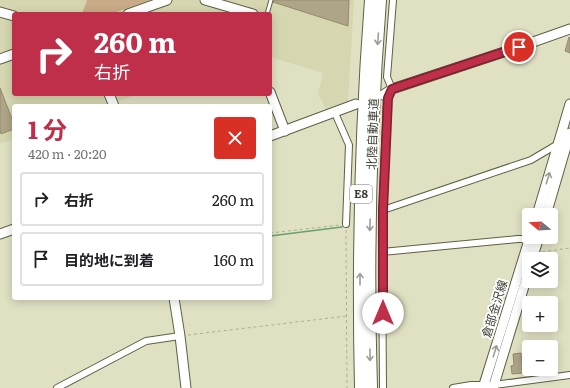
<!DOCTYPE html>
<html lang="ja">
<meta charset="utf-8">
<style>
:root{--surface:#fff;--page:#f2f2f2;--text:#202124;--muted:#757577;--line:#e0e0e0;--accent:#bf2f49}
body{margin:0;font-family:Literata,"Noto Sans JP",serif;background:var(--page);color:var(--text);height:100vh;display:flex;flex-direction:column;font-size:15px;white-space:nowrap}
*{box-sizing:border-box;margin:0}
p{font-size:13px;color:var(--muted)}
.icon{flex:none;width:22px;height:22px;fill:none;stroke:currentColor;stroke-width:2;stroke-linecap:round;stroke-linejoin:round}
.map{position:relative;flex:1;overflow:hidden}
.panel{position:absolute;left:12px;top:104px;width:260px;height:196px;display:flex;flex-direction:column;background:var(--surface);border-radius:4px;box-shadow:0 2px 10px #0003}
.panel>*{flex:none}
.guide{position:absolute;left:12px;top:12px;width:260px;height:84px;border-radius:4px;box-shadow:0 2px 10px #0003;background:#bf2f49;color:#fff;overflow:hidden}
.needle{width:26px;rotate:288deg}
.buttons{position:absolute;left:522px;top:208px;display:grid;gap:8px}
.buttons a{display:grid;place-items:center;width:36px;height:36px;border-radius:4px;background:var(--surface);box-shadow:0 2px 10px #0003;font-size:20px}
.pin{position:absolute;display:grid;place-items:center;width:34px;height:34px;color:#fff;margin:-17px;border:2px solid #fff;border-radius:50%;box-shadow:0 1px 4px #0007}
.me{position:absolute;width:44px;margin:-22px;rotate:0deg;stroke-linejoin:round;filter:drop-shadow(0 0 3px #0008)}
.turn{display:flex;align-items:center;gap:14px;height:84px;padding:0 16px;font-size:18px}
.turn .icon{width:52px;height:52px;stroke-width:2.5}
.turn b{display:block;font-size:28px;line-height:34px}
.round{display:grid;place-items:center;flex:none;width:42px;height:42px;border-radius:4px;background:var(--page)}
.head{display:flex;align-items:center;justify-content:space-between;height:68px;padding:0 16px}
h1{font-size:24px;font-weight:700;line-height:30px;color:var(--accent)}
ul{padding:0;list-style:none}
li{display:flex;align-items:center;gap:12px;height:54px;margin:0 8px 6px;padding:0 8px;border:2px solid var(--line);border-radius:4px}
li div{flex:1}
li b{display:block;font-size:15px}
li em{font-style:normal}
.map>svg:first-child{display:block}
.built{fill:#d6d7b1}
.green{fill:#caab87}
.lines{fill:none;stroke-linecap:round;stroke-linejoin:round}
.stream{stroke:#67a16d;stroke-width:1.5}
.building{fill:#aea488;stroke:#938a6e}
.lane-casing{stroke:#5e5f44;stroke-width:5}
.street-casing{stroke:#5e5f44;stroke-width:8}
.secondary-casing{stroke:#5e5f44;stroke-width:11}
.highway-casing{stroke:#5e5f44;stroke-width:14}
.path{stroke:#adae95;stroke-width:1;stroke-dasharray:3 3;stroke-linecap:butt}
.lane{stroke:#fff;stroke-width:3}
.street{stroke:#fff;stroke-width:6}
.secondary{stroke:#fff;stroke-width:9}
.highway{stroke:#fff;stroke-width:12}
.oneway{stroke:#9e9e98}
.route-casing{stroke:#7c1f2f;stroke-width:10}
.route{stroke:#bf2f49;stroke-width:7}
.labels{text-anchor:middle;stroke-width:3.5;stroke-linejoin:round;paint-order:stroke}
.shield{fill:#fff;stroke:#77786f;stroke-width:1}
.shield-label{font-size:11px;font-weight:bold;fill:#3d3e31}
.street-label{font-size:12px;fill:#3d3e31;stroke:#fff}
</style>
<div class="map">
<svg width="570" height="388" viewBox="0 0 570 388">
<rect width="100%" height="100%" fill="#e0e1c3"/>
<path class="built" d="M0,0h354l-6,101 -22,8 -8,-15 5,-21 -53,-16v-43h-256v80h124l-33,12h-91v33l-14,5z"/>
<path class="green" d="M87,0h63l-39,14h-29z"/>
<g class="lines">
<path class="stream" d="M270,236l72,-9"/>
</g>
<g class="building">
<path d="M274,0h75l-1,26 -75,-24z"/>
<path d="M569,37l1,1v15l-5,-2z"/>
<path d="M0,88l14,36v5l-13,5 -1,-4z"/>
<path d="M521,353l2,20 -11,1 -1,-8 3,-1 -1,-11z"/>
</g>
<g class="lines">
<g class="lane-casing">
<path id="lane" d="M267,14l4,-14"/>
</g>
<g class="street-casing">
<g id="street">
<path d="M335,113l14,32 -3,79"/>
<path d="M383,210l148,-50 27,-16"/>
<path d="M382,252l136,-13h11"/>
<path d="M57,388l89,-47 34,-5"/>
<path d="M383,388l-1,-136 1,-55 4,-100 5,-8 -5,-12 6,-77"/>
<path d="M453,388l18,-3h23l76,-10"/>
</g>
</g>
<g class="secondary-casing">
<g id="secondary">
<path d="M205,0l48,14"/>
<path d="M0,12l14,4"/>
<path d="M128,14l39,-14"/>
<path d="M0,59l14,-5"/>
<path d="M270,92l15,39"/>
<path d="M109,94l5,12"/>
<path d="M383,95l9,-6 127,-42 51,-18"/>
<path d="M270,136l86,-32"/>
<path d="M537,215l33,-111"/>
<path d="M546,215l24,-82"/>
<path d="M0,234l14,-5"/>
<path d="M532,259l7,-22"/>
<path d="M174,298l6,38 6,52"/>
<path d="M483,388l47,-151"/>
<path d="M493,388l36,-118"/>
</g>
</g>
<g class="highway-casing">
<g id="highway">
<path d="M361,388c-3,-129 0,-259 10,-388"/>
<path d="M371,388c-4,-129 -1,-259 9,-388"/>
</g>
</g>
<g class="path">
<path d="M346,230l1,158"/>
<path d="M270,233l70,-8"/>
<path d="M542,252l28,-4"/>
<path d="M188,335l159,-19"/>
</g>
<use href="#lane" class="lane"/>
<use href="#street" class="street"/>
<use href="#secondary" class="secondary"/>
<use href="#highway" class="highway"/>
</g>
<defs><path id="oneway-shaft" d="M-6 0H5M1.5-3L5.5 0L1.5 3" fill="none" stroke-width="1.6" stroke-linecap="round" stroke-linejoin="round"/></defs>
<g class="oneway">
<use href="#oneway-shaft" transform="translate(378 39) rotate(94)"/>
<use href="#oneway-shaft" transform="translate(548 178) rotate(-73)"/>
<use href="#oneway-shaft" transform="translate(370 225) rotate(91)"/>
<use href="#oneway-shaft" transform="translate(360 279) rotate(-90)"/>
<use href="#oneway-shaft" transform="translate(495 351) rotate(-73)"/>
<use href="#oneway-shaft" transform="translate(370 355) rotate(90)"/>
</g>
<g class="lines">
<g class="route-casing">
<path id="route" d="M383,313v-103l5,-112 4,-9 127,-42"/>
</g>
<use href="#route" class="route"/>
</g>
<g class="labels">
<rect class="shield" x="350" y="185" width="22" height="18" rx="3"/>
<g class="shield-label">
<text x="361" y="198">E8</text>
</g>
<g class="street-label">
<text transform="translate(373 134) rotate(-88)" y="4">北陸自動車道</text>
<text transform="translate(495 309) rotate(-73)" y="4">倉部金沢線</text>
</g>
</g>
</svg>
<div class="buttons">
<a><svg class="needle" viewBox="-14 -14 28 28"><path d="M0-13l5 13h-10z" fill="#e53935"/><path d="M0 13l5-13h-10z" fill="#757577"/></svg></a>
<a><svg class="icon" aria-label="layers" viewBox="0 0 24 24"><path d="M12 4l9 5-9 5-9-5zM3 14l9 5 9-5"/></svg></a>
<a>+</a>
<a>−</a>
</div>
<div class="pin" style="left:519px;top:47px;background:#d93025"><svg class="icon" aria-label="arrive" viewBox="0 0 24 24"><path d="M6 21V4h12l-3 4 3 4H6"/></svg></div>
<svg class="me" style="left:383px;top:313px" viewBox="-20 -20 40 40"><circle r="19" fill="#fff"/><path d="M0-13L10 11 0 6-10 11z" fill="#bf2f49"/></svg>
<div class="guide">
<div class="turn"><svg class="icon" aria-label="right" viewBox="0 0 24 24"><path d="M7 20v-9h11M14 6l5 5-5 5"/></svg><div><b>260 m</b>右折</div></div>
</div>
<section class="panel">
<div class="head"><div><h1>1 分</h1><p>420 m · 20:20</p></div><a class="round" style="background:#d93025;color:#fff"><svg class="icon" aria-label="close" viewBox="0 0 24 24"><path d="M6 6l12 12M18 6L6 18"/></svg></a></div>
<ul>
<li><svg class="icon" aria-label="right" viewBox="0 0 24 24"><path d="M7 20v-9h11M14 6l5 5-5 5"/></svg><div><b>右折</b></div><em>260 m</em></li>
<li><svg class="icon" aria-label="arrive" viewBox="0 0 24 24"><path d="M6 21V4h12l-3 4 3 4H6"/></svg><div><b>目的地に到着</b></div><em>160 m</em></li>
</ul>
</section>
</div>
